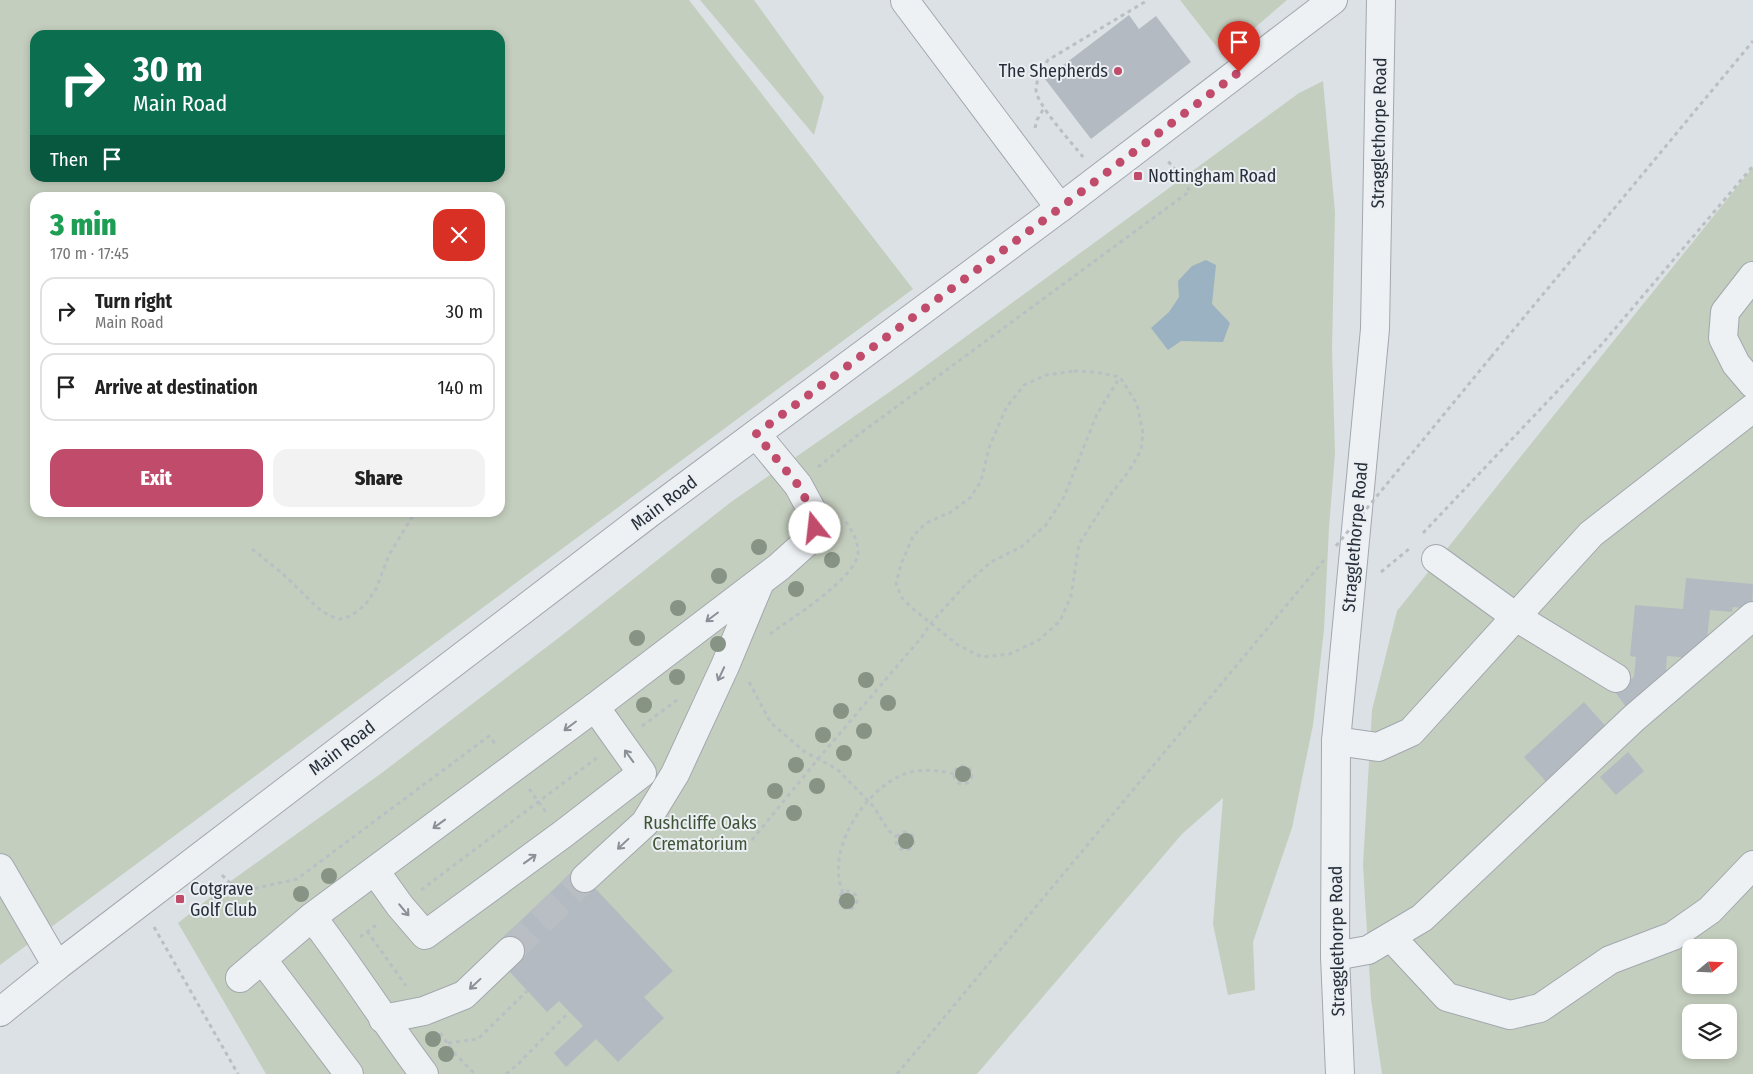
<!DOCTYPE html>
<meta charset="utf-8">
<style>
:root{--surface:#fff;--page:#f2f2f2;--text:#222;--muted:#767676;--line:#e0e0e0;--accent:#c04b6b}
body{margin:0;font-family:"Fira Sans Condensed",sans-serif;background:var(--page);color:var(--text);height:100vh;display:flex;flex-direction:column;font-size:19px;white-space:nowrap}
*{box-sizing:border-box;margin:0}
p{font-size:16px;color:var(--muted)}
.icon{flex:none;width:28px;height:28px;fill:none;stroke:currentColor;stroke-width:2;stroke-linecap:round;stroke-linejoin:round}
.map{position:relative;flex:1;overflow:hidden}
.details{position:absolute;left:30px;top:192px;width:475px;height:325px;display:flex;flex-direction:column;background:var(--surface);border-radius:15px;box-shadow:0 2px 8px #0003}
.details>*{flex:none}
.guide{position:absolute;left:30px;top:30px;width:475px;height:152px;border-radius:15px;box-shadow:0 2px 8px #0003;background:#0b6e4f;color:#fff;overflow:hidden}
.needle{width:32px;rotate:71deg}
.controls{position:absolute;left:1682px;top:939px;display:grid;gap:10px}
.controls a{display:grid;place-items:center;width:55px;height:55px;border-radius:10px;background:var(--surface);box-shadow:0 2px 8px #0003;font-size:25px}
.pin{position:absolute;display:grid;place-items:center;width:42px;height:42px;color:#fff;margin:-51px -21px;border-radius:50% 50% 50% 0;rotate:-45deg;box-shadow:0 0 5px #0007}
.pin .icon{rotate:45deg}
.me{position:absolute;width:55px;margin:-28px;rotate:344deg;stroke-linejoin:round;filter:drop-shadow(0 0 4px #0008)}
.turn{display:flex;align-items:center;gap:18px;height:105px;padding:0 20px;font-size:22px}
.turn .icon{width:65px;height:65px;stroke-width:2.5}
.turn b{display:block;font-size:35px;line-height:42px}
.then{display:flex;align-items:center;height:48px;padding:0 20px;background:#0003;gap:10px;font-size:19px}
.round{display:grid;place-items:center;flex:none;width:52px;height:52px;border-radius:15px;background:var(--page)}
.headline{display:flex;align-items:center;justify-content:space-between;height:85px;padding:0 20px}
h1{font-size:30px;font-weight:800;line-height:38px;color:#1e9e55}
.button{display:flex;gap:10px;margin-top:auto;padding:10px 20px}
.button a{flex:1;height:58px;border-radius:15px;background:var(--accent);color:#fff;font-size:20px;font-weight:800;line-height:58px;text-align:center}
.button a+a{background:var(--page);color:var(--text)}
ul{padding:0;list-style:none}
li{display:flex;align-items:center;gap:15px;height:68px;margin:0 10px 8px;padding:0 10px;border:2px solid var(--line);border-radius:15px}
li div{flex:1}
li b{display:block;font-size:19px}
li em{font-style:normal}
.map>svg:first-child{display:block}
.green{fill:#c4cebe;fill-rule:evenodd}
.water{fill:#9ab2c2}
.building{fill:#b4bac1}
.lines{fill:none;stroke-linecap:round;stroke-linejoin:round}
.minor-tunnel{stroke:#b8bec3;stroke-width:28;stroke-dasharray:28 14;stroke-linecap:butt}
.minor-casing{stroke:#a2a8ae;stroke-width:30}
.path{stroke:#babfc4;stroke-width:3;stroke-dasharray:4 4;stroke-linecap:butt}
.minor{stroke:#eef1f4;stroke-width:28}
.path-bridge{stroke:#babfc4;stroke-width:3;stroke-dasharray:4 4;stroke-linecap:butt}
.tree{fill:#869385}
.oneway{stroke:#8a9097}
.route{stroke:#c04b6b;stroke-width:9;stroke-dasharray:0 16.2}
.poi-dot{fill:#c04b6b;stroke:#ebeff3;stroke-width:2}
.labels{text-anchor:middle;stroke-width:4;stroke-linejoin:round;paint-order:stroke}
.poi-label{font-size:18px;fill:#27303a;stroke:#ebeff3;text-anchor:start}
.street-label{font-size:18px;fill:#27303a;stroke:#ebeff3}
.park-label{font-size:18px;fill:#3f5436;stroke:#ebeff3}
</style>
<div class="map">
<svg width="1753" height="1074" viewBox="0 0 1753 1074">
<rect width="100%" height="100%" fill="#dce1e5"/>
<g class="green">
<path d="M0,0h689l224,289 -913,676zM35,35h465v143h-465zM35,198h465v314h-465z"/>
<path d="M700,0h54l70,97 -10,38z"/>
<path d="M1180,0h107l-64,55z"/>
<path d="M1323,81l12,131 -3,137 3,104 -6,75 -5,102 -11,95 -21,103 -39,114 2,48 -27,5 -15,-71 10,-126 -41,36 -205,240h-711l-88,-151 50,-40 155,-111 178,-136 170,-134 177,-123 391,-286z"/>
<path d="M1753,167v907h-371l-11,-75 -8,-134 9,-155 25,-99zM1691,948h38v37h-38zM1691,1012h38v38h-38z"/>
</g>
<path class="water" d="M1206,260l10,5 -4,39 18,19 -7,19 -42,-1 -13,9 -17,-22 18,-16 10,-15 -1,-16 14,-15z"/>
<g class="building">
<path d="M1129,15l10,14 17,-13 35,46 -100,77 -46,-60z"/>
<path d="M1686,578l67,6 -1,25 -19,-2 -1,5 -22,-2 -3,29 -4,-1 -2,21 -34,-3 -2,28 -35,28 -15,-20 19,-15 2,-20 -6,-1 5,-51 48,4z"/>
<path d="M1584,702l25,28 -60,55 -25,-28z"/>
<path d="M1628,752l16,19 -28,24 -16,-18z"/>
<path d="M576,868l97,103 -29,26 20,21 -46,44 -22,-23 -30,28 -12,-14 29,-27 -24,-25 -12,11 -38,-41 11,-10 -20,-21z"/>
</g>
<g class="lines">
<path class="minor-tunnel" d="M510,951l75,-73"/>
<g class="minor-casing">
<g id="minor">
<path d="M905,1l155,207"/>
<path d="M1753,276l-28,36 -2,26 13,26 17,20"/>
<path d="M1436,559l80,58 100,61"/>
<path d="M1336,741l42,6 33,-15 180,-198 162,-126"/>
<path d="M0,868l57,98"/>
<path d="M375,871l25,35 25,29 138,-101 79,-61 -47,-66"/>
<path d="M585,878l60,-55 30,-49 50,-108 35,-84"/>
<path d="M312,917c39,51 73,105 112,157"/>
<path d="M1391,937l56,60 63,18 30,-7 70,-48 63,-24 37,-26 43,-45"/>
<path d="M1335,956l33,-6 54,-32 212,-200 119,-102"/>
<path d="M262,959l87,115"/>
<path d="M240,978l72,-61 283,-210 184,-140 30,-27 6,-12 -4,-19 -13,-24 -42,-51"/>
<path d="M0,1012l57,-46 594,-454 409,-304 273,-208"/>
<path d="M383,1019l41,-8 40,-16 46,-44"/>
<path d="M1340,1074l-5,-118 1,-215 39,-412 6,-329"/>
</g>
</g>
<g class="path">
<path d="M1035,128l2,-8 7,-12"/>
<path d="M1083,157c-10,-13 -48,-54 -47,-68 1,-11 6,-20 12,-29l100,-60"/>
<path d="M1491,357l262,-316"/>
<path d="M1074,371l21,1 25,5 17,27 6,29 -2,17 -12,21 -18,23 -32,50 -8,52 -11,25 -21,19 -29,14 -28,3 -24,-12 -46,-37 -10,-10 -6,-14 5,-20 12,-28 13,-13 25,-11 20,-15 10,-16 8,-33 17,-40 18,-23 22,-10z"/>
<path d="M818,467l40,-32 332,-244 -16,-23 -7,-8"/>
<path d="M1423,533l179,-189 151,-178"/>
<path d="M252,549l30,24 37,36 11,7 10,3 11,-3 14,-11 11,-16 13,-34 26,-43"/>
<path d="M1381,572l28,-23"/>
<path d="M770,634c20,-15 91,-58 88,-84 -1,-12 -8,-23 -15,-32"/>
<path d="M749,682l22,41 34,29 32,17 36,37 16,25 8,6"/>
<path d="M642,726l35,-26"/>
<circle cx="963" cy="775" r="9"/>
<path d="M529,789l17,23"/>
<circle cx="905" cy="841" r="9"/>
<path d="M752,840l66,-81 103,-121 10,-15 35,-39 25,-22 30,-15 25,-22 18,-28 33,-83 23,-37"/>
<path d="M222,875l17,17 58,-13 192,-143 8,10"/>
<path d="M421,890l177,-133"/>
<circle cx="848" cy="900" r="9"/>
<path d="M843,893c-18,-42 20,-101 59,-118 15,-7 37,-5 53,-1"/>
<path d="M154,927l84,147"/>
<path d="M367,931l39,55"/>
<path d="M360,937l19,-14"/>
<path d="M440,1033l16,22 19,19"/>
<path d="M448,1043l30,-4 49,-48"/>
<path d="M506,1074l11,-9 52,-53"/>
<path d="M897,1074l428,-515"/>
</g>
<use href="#minor" class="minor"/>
<path class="path-bridge" d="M1336,546l155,-189"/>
</g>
<g class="tree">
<circle cx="759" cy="547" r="8"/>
<circle cx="832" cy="560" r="8"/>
<circle cx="719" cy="576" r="8"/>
<circle cx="796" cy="589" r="8"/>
<circle cx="678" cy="608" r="8"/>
<circle cx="637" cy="638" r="8"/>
<circle cx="718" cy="644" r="8"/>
<circle cx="677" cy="677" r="8"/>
<circle cx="866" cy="680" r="8"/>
<circle cx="888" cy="703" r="8"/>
<circle cx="644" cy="705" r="8"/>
<circle cx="841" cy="711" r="8"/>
<circle cx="864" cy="731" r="8"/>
<circle cx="823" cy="735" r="8"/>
<circle cx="844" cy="753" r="8"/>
<circle cx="796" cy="765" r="8"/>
<circle cx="963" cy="774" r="8"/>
<circle cx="817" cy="786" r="8"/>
<circle cx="775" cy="791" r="8"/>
<circle cx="794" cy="813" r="8"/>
<circle cx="906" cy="841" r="8"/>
<circle cx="329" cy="876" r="8"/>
<circle cx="301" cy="894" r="8"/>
<circle cx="847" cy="901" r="8"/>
<circle cx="433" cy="1039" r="8"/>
<circle cx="446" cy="1054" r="8"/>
</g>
<defs><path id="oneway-shaft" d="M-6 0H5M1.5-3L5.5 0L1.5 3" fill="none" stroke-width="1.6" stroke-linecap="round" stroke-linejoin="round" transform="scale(1.25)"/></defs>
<g class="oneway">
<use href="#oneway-shaft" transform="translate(712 617) rotate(143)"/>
<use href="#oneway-shaft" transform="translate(721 674) rotate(115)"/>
<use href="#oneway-shaft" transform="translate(570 726) rotate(143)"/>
<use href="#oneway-shaft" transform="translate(629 756) rotate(-126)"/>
<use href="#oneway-shaft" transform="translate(439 824) rotate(144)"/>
<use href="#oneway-shaft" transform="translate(623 844) rotate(137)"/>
<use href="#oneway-shaft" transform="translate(530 859) rotate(-36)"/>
<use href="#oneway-shaft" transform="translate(404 910) rotate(50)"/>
<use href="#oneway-shaft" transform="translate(475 984) rotate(137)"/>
</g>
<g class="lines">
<path class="route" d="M815,528l-4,-19 -13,-24 -42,-51 304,-226 179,-136"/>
</g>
<g class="poi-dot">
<circle cx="1118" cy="71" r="5"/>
<rect x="1133" y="171" width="10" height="10" rx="2.5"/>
<rect x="175" y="894" width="10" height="10" rx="2.5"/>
</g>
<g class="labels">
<g class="poi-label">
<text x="1108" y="77" text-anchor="end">The Shepherds</text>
<text x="1148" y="182">Nottingham Road</text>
<text x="190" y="895">Cotgrave<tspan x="190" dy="21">Golf Club</tspan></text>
</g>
<g class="street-label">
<text transform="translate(1379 133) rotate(-89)" y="6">Stragglethorpe Road</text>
<text transform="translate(664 503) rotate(-37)" y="6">Main Road</text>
<text transform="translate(1355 537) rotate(-85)" y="6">Stragglethorpe Road</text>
<text transform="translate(342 748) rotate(-37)" y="6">Main Road</text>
<text transform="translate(1337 941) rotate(-91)" y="6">Stragglethorpe Road</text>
</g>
<g class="park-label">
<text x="700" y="829">Rushcliffe Oaks<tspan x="700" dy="21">Crematorium</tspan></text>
</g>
</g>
</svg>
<div class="controls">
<a><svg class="needle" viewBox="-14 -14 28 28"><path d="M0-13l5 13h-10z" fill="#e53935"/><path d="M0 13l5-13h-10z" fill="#767676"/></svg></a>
<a><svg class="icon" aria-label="layers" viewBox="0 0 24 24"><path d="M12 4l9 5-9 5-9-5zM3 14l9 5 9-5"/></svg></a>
</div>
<div class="pin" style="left:1239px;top:72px;background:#d93025"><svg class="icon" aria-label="arrive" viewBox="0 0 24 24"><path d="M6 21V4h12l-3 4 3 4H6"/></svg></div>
<svg class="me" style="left:815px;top:528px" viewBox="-20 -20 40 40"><circle r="19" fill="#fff"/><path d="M0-13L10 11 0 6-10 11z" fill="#c04b6b"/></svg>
<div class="guide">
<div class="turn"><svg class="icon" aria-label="right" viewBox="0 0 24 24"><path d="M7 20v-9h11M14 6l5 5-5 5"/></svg><div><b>30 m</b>Main Road</div></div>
<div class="then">Then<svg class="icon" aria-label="arrive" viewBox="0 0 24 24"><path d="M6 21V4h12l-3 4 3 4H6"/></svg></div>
</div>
<section class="details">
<div class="headline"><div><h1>3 min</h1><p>170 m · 17:45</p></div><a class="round" style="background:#d93025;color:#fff"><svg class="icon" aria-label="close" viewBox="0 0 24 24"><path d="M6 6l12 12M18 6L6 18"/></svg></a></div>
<ul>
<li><svg class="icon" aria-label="right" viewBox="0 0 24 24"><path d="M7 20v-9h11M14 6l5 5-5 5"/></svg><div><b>Turn right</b><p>Main Road</p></div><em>30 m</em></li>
<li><svg class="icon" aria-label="arrive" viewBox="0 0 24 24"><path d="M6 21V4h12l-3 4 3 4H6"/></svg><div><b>Arrive at destination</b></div><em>140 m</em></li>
</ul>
<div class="button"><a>Exit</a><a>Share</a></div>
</section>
</div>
